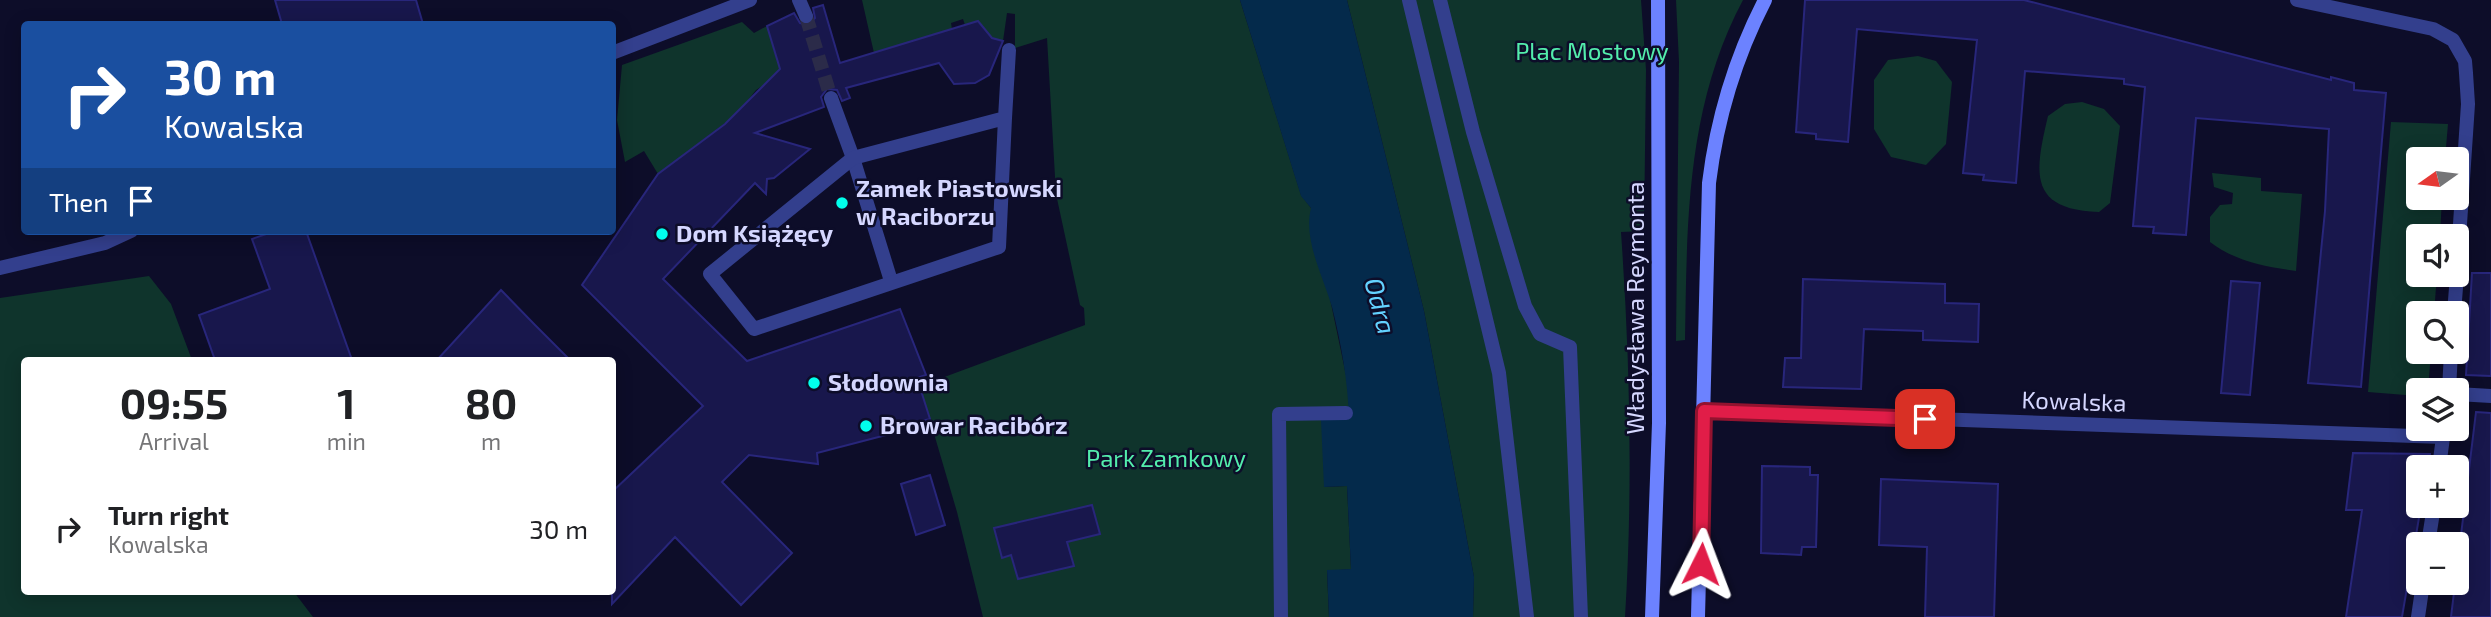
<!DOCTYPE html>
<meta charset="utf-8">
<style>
:root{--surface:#fff;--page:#f2f2f2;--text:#202124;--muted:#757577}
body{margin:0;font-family:"Exo 2",sans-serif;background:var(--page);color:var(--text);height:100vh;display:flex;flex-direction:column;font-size:26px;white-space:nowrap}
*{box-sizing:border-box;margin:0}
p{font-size:23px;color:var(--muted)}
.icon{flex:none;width:38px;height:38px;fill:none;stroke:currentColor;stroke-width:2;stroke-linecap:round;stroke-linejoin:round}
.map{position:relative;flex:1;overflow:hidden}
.details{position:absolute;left:21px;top:357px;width:595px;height:238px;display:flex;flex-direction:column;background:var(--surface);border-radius:7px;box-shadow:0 4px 18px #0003}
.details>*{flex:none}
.hud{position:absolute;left:21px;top:21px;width:595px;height:214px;border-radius:7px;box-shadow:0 4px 18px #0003;background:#1a4fa0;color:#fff;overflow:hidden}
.needle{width:46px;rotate:256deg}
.buttons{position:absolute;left:2406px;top:147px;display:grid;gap:14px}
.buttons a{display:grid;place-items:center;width:63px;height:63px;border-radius:7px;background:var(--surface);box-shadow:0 4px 18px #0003;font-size:35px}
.pin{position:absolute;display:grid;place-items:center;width:60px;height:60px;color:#fff;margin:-30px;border-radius:14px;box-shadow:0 4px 10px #0006}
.me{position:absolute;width:77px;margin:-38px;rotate:3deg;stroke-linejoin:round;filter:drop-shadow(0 0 5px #0008)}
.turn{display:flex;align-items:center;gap:24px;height:147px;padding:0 28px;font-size:32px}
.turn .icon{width:91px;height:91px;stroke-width:2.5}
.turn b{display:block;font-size:49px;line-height:60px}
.then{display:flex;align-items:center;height:66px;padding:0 28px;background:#0003;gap:14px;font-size:26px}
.eta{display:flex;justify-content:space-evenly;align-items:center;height:119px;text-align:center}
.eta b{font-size:42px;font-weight:700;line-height:49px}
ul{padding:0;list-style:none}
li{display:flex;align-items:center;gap:21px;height:105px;padding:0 28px}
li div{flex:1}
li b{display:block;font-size:26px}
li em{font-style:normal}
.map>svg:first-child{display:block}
.green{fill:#0f342c}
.water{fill:#042a4b}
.building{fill:#18174c;stroke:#28267b;stroke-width:2}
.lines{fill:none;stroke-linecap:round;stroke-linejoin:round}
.street-tunnel{stroke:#2b2b49;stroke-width:14;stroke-dasharray:14 7;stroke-linecap:butt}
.street{stroke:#333f8d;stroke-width:14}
.secondary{stroke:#6c82ff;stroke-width:14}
.route-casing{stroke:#92132f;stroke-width:18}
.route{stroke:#e11d48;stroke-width:12}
.poi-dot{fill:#01ffec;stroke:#0d0d29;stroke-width:2.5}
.labels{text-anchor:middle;stroke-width:5;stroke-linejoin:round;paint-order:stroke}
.park-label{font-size:24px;fill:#53edac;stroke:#0d0d29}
.poi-label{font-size:24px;font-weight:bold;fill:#d5d7ff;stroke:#0d0d29;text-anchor:start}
.street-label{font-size:24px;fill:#d5d7ff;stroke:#0d0d29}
.water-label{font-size:26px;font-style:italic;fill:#63d2ff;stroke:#0d0d29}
</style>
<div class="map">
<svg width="2491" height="617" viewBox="0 0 2491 617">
<rect width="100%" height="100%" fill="#0d0d29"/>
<g class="green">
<path d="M862,0h378l61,195 10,13 36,172 2,26v13l-25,49v19l23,-1 4,83 -24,2 2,46h-346l-26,-105 -37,-126 165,-61 -1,-17 -4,-3 -24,-111 -9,-156 -32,10v-34l-8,-1 -4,28 -11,-3 -14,-17 -13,4 -2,-6 -12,4 1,6 -78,24z"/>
<path d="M1347,0h294l5,70 -2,161 -23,1c9,129 12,256 4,385h-152l1,-40 -50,-266z"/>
<path d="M1676,0h67c-57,107 -56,223 -58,340l-9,1 3,-279z"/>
<path d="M742,22l12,11 13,-7 15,47 -26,17 -19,24 -79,60 -14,-23 -19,11 -8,-42 5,-55z"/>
<path d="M1918,56l18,5 16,21 -6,62 -20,21 -35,-8 -17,-28v-49l14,-20z"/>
<path d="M2082,102l22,7 16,17 -10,77 -11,9c-72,-2 -64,-41 -51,-96l17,-12z"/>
<path d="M2391,122l57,2 -3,35h-27v39h24l-2,38h-22v39h19l-3,38h-16v39h13l-3,38h-10v6l-50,-4z"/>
<path d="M2212,173l49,5v13l41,3 -6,77c-33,-5 -59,-9 -86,-29v-25l10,-12 12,-1 1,-11 -19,-6z"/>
<path d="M149,276l22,28 21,56h-168v232h270l19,25h-313v-319z"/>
</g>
<path class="water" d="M1240,0h107l77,311 50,266 -1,40h-144l-2,-47 24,-1 -4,-83 -23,1 -3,-67 28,-1c-1,-38 -8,-76 -17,-112 -9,-31 -29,-67 -21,-99l-10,-12z"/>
<g class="building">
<path d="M275,0h141l7,24h-141z"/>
<path d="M1805,0h219l307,80v-3l23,6v7l32,3 -25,294 -53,-4 17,-172 4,-82 -133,-11 -10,117 -33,-2 1,-6 -21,-1 12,-139 -21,-3v-5l-99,-8 -9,112 -33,-3 1,-5 -21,-2 14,-133 -120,-11 -9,113 -32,-3v-5l-20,-2z"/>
<path d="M823,5l17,58 138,-42 14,17 11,3 -14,34 -14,8 -21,1 -15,-21 -93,25 4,10 -8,3 -5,-11 -10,-1 -6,8 3,10 -69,26 55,16 -36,29 -7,1 -1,15 -11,-11 -92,96 84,82 153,-52 26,66 -9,3 13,41 -41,10 1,5 -73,19 1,11 -69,-9 -27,27 70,71 -51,52 -66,-68 -63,67v-112l91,-86 -121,-121 76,-111 67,-50 55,-55 -13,-43 27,-13 6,10 9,2 6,-7 -2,-10z"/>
<path d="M275,231h31l46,129h-137l-16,-45 71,-26 -18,-50z"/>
<path d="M2472,273h19v103l-25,-1z"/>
<path d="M1803,279l142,5v19l34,1 -1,38 -55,-2v-9l-59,-2 -3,60 -78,-2 2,-29h16z"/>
<path d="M2231,281l29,2 -10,112 -29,-2z"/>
<path d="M501,290l34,35 35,35h-133z"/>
<path d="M2476,412l15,1v204h-40z"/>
<path d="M2353,453l77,1 -2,13h-10v39h3l-19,111h-56l16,-107h-16z"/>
<path d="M1762,466l48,1v8h8l-2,72h-14l-1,8 -40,-2z"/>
<path d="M930,475l15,50 -29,10 -15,-51z"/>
<path d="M1881,479l117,5 -4,133h-69l2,-70 -48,-2z"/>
<path d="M1092,505l8,29 -33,8 7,24 -56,13 -7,-24 -9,3 -8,-30z"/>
</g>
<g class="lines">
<path class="street-tunnel" d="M806,16l25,82"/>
<g class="street">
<path d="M799,0l7,16"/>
<path d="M1409,0l90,373 28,244"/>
<path d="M1440,0l33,132 52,174 15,28 30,13 11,270"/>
<path d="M2297,0l136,29 20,11 12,21 1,12 2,31 -11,165"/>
<path d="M612,53l138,-53"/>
<path d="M831,98l22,60 38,123"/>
<path d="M1005,118l-6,129 -245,82 -44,-55 143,-116 152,-40 4,-68"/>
<path d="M0,268l105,-25 26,-12"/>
<path d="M2454,313l3,-38"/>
<path d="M2449,390l2,-38"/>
<path d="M2457,394l34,2"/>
<path d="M1704,411l739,26"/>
<path d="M2439,467l5,-37"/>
<path d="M2428,544l6,-38"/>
<path d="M1281,617l-2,-203 67,-1"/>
<path d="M2418,617l5,-34"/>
</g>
<g class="secondary">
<path d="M1652,617l7,-194 -1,-423"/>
<path d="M1698,617l11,-434c8,-65 26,-125 56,-183"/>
</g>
</g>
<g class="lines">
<g class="route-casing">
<path id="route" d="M1701,564l3,-153 221,8"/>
</g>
<use href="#route" class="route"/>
</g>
<g class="poi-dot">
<circle cx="842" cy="203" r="7"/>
<circle cx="662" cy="234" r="7"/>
<circle cx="814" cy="383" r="7"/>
<circle cx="866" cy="426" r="7"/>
</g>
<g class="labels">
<g class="park-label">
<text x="1592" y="60">Plac Mostowy</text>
<text x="1166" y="467">Park Zamkowy</text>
</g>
<g class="poi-label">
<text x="856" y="197">Zamek Piastowski<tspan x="856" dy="28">w Raciborzu</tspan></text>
<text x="676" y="242">Dom Książęcy</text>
<text x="828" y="391">Słodownia</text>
<text x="880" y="434">Browar Racibórz</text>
</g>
<g class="street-label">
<text transform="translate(1636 308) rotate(-90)" y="8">Władysława Reymonta</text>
<text transform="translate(2074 402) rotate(2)" y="8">Kowalska</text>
</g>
<g class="water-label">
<text transform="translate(1380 306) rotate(75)" y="9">Odra</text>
</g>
</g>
</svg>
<div class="buttons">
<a><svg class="needle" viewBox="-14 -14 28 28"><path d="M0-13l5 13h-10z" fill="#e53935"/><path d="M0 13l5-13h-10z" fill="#757577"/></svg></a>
<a><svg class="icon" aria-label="sound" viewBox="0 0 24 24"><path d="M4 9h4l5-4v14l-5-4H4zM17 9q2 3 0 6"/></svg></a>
<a><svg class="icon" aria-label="search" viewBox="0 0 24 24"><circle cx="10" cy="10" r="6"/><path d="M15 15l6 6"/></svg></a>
<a><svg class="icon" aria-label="layers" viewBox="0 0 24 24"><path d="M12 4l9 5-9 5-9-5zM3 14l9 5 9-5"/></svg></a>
<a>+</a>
<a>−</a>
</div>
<div class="pin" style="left:1925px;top:419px;background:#d93025"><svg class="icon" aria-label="arrive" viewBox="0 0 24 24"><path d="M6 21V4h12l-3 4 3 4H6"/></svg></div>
<svg class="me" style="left:1701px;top:564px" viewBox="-20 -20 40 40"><path d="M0-17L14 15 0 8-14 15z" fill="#e11d48" stroke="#fff" stroke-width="4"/></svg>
<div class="hud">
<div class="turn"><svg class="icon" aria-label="right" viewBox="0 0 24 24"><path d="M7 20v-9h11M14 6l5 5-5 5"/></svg><div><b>30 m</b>Kowalska</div></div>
<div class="then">Then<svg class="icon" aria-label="arrive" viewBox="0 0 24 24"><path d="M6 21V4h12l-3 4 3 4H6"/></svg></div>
</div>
<section class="details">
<div class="eta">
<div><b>09:55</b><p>Arrival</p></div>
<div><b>1</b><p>min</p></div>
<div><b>80</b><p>m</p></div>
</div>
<ul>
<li><svg class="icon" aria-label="right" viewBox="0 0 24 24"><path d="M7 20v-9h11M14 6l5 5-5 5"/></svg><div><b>Turn right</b><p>Kowalska</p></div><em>30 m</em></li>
</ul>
</section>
</div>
